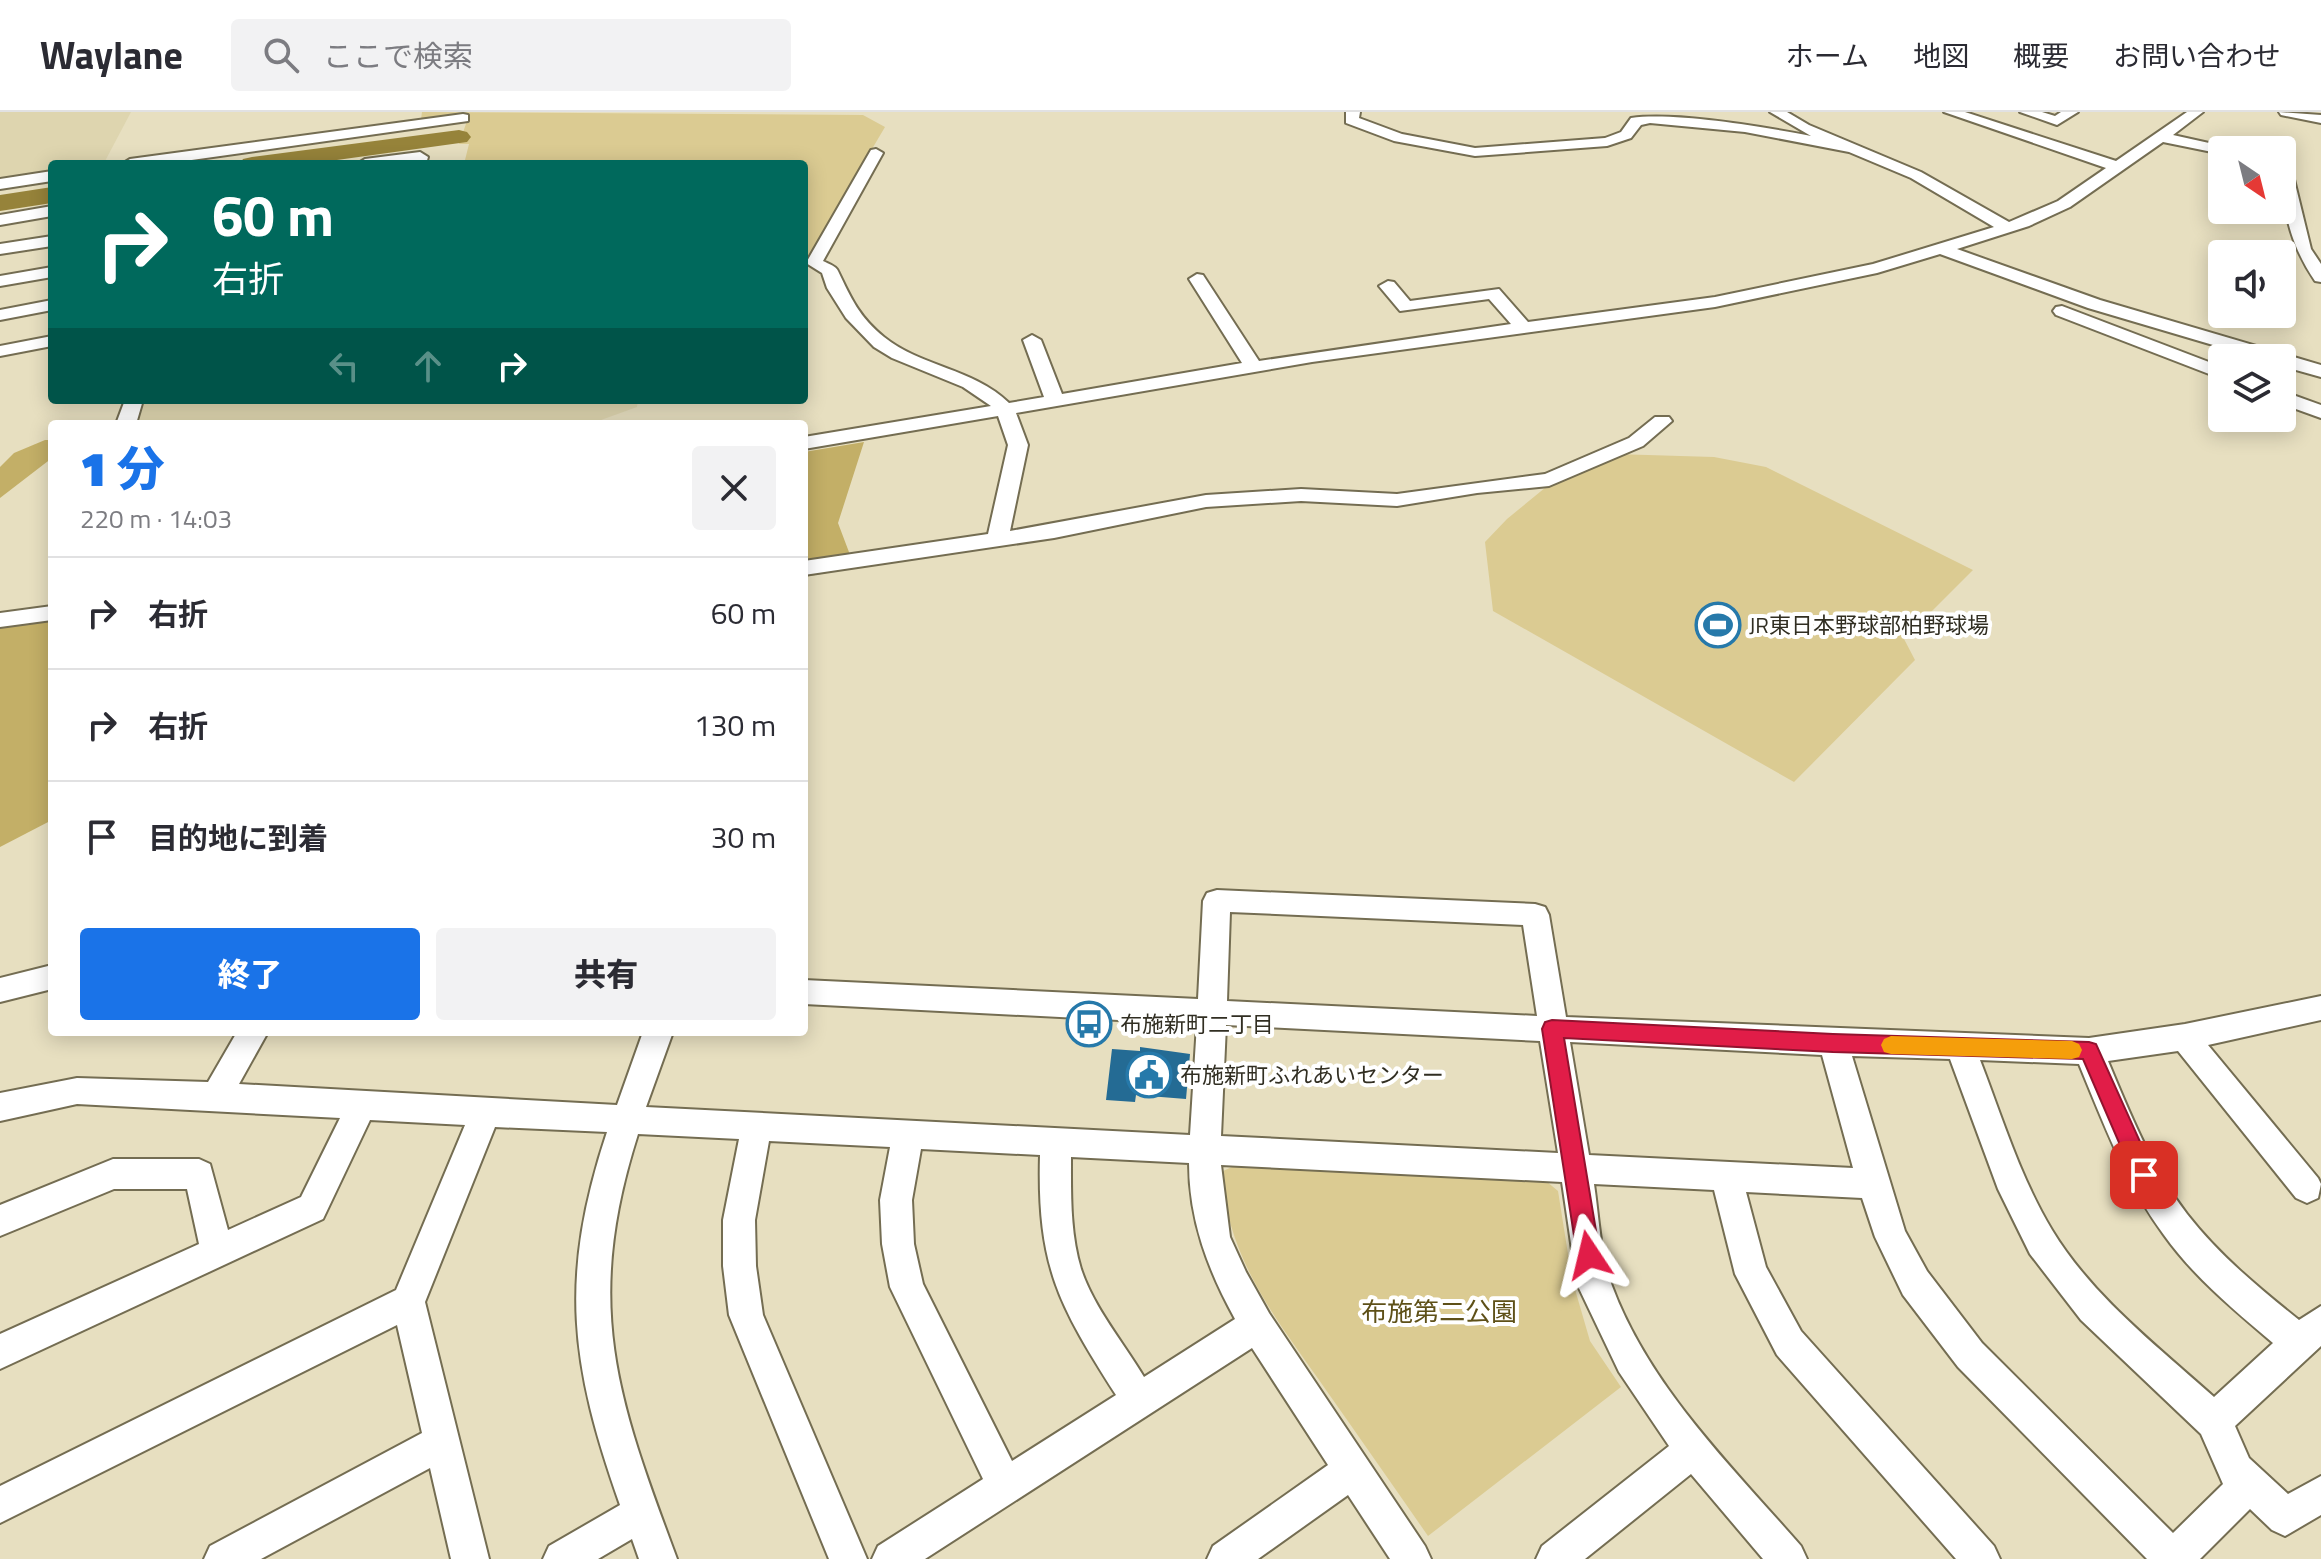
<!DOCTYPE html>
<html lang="ja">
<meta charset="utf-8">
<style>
:root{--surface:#fff;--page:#f2f2f3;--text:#2b2b33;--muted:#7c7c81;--line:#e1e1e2;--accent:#1a73e8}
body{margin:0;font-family:"Titillium Web","Noto Sans JP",sans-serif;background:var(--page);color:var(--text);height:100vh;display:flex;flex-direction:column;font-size:30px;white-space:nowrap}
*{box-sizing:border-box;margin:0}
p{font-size:26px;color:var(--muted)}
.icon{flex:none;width:44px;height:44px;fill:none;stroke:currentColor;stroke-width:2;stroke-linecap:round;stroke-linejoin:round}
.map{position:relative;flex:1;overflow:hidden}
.details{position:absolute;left:48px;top:308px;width:760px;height:616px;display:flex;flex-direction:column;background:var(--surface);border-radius:8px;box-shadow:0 4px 20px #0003}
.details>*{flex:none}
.guide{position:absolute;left:48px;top:48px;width:760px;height:244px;border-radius:8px;box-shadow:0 4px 20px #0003;background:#00695c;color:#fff;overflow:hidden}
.needle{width:52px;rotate:145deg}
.tools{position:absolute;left:2208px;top:24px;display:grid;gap:16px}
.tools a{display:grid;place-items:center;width:88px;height:88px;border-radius:8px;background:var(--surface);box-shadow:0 4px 20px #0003;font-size:40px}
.pin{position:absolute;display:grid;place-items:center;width:68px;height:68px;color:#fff;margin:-34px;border-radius:16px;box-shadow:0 4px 12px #0006}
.me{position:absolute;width:88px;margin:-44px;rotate:350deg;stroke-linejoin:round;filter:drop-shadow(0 0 6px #0008)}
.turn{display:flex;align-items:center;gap:28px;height:168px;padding:0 32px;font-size:36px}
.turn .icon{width:104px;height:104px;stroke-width:2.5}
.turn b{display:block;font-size:56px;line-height:68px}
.lanes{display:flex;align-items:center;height:76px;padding:0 32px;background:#0003;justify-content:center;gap:40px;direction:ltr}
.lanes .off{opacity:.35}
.round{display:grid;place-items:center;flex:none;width:84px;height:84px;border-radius:8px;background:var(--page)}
.head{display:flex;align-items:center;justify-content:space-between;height:136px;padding:0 32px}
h1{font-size:48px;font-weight:800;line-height:60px;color:var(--accent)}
.action{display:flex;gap:16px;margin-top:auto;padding:16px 32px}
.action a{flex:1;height:92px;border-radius:8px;background:var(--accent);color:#fff;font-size:32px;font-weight:800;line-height:92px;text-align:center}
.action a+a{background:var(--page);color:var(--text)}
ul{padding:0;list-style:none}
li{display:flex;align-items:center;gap:24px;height:112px;padding:0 32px;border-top:2px solid var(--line)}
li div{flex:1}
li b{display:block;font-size:30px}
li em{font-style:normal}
header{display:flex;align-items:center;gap:48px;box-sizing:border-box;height:112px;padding:0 40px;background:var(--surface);border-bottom:2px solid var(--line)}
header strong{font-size:38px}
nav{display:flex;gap:44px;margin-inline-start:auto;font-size:28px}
.search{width:560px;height:72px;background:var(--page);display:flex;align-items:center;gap:20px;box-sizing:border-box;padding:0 28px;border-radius:8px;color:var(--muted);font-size:30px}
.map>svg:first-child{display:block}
.built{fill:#ded5af}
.green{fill:#dbcb92}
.forest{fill:#c3af67}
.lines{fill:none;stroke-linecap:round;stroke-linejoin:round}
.river{fill:#96833a;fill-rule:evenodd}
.building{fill:#246b94}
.minor-casing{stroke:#746d52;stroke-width:4}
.minor{fill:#fff;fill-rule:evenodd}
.route{fill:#e11d48;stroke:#92132f;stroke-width:2}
.slow{fill:#f59e0b}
.labels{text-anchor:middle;stroke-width:8;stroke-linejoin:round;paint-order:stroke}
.poi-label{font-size:22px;fill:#312e22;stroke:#fff;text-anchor:start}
.near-park-label{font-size:26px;fill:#5e5018;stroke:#fff}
</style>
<header>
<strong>Waylane</strong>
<div class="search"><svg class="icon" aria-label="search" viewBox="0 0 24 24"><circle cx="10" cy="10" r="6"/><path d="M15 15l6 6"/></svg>ここで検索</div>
<nav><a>ホーム</a><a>地図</a><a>概要</a><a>お問い合わせ</a></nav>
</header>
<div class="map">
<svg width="2321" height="1447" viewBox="0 0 2321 1447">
<rect width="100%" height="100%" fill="#e7dfc0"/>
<g class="built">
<path d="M0,0h131l-27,51 -52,1v7l-52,8z"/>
<path d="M145,288h493l-1,7 -47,17h-452z"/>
</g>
<g class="green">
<path d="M422,0l441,3 22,12 -81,137v-100h-340l5,-20h-10l10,-29 -48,4z"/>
<path d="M1614,342l100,3 52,10 207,103 -69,69 11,21 -121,122 -301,-171 -8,-69 22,-23 55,-45z"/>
<path d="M1236,1053l310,16 12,10 14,88 18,62 31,46 -193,149c-34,-49 -68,-98 -102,-146 -50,-72 -97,-127 -105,-218z"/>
</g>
<g class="forest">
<path d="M45,328h7v18l-52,40v-31l14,-14z"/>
<path d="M864,330l-26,81 17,45 -51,9v-125z"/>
<path d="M52,508v200l-52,27v-220z"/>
</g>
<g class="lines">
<g class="river">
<path d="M459,18l8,2 4,5 -4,5 -159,22h-68l3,-5 9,-2z"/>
<path d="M52,75v16l-52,8v-16z"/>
</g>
</g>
<path class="building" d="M1140,935l50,7 -4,45 -50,-4 -1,7 -29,-2 6,-51 28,2z"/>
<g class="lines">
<g class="minor-casing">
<g id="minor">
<path d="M1346,0h14l-1,6 43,16 73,14 130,-10 16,-6 10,-14c44,-6 133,9 180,18l-41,-24h17l22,13 112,47 88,50 49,-21 48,-33 -162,-56h21l151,49 71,-49h16l-30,23 54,12 2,3h-7v4l-59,-12 -93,65 -41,19 -72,23 143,51 221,65v12l-39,-11v-8h-25l-169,-50 -148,-54 -63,19 -162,34 -403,55 -296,51 12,32 -18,86 196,-36 95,-6 96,5 148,-20 84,-36 26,-21h14l3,4 -29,25 -94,40 -72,7 -80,13 -96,-5 -95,6 -152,31 -250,37v-14l184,-27 20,-89 -10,-29 -194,33v-12l187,-31 -28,-19 -71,-29 -18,-11 -28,-29 -19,-30 -5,-15 -16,-10 65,-113 5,-1 7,4 -60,108c6,3 13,5 15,10 13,27 21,46 46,66 37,30 89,31 125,66l35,-6 -21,-57 9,-5 9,5 21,54 180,-31 -53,-84 8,-5 6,1 56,86 252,-37 -22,-25 -89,12 -21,-25 9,-5 6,1 16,19 89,-12 29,33 187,-25 158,-33 121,-37 -83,-49 -62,-26 -104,-20 -95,-9 -9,2 -10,13 -24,8 -132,10 -81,-15 -48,-18z"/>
<path d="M2020,0h22l13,4 6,-4h17l-21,13z"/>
<path d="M2279,0l42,3v8l-40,-8z"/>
<path d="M463,2l5,1v6l-305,43h-41l8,-5z"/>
<path d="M420,40l8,5 -2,7h-69l8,-5z"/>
<path d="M2282,46l8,5 21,86 10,15v18l-6,-1c-27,-40 -33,-75 -33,-123z"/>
<path d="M52,59v10l-52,8v-10z"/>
<path d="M52,94v10l-52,9v-10z"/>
<path d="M52,124v10l-52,8v-10z"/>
<path d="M52,155v10l-52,9v-10z"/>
<path d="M52,188v10l-52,10v-10z"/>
<path d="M2062,194l160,61v12l-166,-64 -3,-4 3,-4z"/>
<path d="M52,224v10l-52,10v-10z"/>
<path d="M2282,279l39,14v13l-39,-14z"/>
<path d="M125,288h18l-7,24h-20z"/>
<path d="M52,494v14l-52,7v-14z"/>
<path d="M1217,778l318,14 10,3 4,8 17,102 523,21 96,-14 136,-28v24l-113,25 110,133 3,6 -3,14 -11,5 -11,-5 -118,-147 -70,10c22,53 44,107 79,153 32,41 72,74 112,106l22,-14v40l-86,80 14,32 39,36 33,-18v39l-36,21 -13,-6 -22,-21 -50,50h-53l-189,-192 -55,-72 -28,-58 -13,-39 -116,-6 20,75 35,64 193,215 6,13h-44l-179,-204 -42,-81 -21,-84 -120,-6c5,33 6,71 18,102 37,100 120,181 189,260l6,13h-44l-72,-85 -106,85h-49l6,-13 127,-100 -50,-74 -42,-88 -15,-102 -341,-17 9,72 16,35 23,41 156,233 6,13h-41l-42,-64 -90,64h-51l6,-13 115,-81 -76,-117 -327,211h-53l6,-13 105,-67 -93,-192 -8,-43 -2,-44 10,-53 -121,-6 -14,79 1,46 7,49 104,244h-38l-100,-244 -6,-49v-46l16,-81 -101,-5c-55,172 -21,264 39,425h-38l-7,-20 -34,20h-55l6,-13 71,-41c-50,-141 -61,-228 -13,-373l-112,-5 -70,175 64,257h-38l-21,-91 -169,91h-57l6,-13 212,-113 -25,-108 -397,198v-37l396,-196 69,-165 -95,-5 -47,99 -323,150v-35l199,-90 -12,-55h-73l-114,47v-31l113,-46h86l11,5 18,66 73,-33 39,-79 -263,-14 -77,17v-28l77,-15 131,4 29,-50h31l-29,52 378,21 26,-73h30l-27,75 544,28 7,-111 -393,-20v-24l394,19 5,-98 4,-8zM1230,800l293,13 14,91 -310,-15zM1226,913l314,16 18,112 -337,-17zM1570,930l252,13 31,113 -264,-13zM1852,944l98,3 48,130 32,65 51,66 120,114 22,50 -50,49 -191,-190 -55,-72 -22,-40zM1980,948l99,4c24,58 47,120 85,171 30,42 70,75 109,108l-59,54c-57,-51 -122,-101 -162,-167 -32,-53 -50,-113 -72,-170zM921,1037l119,6c-3,111 18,149 76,240l-104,66 -89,-177 -9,-40 -2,-44zM1071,1045l118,6c0,57 19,107 46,156l-91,58c-21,-35 -50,-69 -63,-108 -11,-36 -10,-75 -10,-112z"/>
<path d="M52,853v24l-52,13v-24z"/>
</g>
</g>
<use href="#minor" class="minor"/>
</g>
<path class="route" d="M1552,908l281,14 256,8 7,2 59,131 -3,7 -8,3 -8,-3 -53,-123 -250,-7 -269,-14 36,217 -3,8 -8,3 -8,-3 -4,-8 -35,-226 3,-7z"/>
<path class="slow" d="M1891,924l181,5 7,3 3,6 -3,7 -7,2 -181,-5 -7,-2 -3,-7 3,-6z"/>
<defs>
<g id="stadium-ring" transform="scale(2.3)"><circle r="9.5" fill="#fff" stroke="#2679aa" stroke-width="1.5"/><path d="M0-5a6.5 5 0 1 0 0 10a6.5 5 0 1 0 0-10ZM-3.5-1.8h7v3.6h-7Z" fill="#2679aa"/></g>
<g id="bus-ring" transform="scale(2.3)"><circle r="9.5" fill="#fff" stroke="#2679aa" stroke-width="1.5"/><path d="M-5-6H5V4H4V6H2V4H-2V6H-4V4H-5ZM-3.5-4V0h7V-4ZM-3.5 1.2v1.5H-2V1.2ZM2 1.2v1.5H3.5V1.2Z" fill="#2679aa"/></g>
<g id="civic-ring" transform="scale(2.3)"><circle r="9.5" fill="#fff" stroke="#2679aa" stroke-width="1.5"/><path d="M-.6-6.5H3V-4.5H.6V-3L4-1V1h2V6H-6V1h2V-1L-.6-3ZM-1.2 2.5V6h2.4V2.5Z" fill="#2679aa"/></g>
</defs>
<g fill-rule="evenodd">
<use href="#stadium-ring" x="1718" y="513"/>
<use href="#bus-ring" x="1089" y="912"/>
<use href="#civic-ring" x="1149" y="963"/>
</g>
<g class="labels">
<g class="poi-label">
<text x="1749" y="521">JR東日本野球部柏野球場</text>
<text x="1120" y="920">布施新町二丁目</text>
<text x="1180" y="971">布施新町ふれあいセンター</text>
</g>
<g class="near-park-label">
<text x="1439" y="1209">布施第二公園</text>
</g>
</g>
</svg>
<div class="tools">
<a><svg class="needle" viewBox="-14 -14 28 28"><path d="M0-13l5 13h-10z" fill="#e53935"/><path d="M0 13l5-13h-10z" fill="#7c7c81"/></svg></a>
<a><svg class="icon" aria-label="sound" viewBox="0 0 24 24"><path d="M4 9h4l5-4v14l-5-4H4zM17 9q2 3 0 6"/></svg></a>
<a><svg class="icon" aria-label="layers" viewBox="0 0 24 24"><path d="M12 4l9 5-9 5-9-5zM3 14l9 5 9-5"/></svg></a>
</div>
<div class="pin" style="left:2144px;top:1063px;background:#d93025"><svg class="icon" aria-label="arrive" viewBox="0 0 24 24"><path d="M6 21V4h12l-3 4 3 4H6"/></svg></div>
<svg class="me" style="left:1589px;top:1143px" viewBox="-20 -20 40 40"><path d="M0-17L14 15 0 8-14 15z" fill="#e11d48" stroke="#fff" stroke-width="4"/></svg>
<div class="guide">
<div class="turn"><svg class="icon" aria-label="right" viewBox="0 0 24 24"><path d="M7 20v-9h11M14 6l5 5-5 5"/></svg><div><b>60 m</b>右折</div></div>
<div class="lanes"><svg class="icon off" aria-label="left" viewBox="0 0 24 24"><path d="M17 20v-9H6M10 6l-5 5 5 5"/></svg><svg class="icon off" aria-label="ahead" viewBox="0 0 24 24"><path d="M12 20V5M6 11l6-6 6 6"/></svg><svg class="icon" aria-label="right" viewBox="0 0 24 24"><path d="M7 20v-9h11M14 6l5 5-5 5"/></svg></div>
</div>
<section class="details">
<div class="head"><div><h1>1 分</h1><p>220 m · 14:03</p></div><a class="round"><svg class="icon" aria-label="close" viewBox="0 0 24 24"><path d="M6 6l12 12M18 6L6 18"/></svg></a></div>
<ul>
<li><svg class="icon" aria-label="right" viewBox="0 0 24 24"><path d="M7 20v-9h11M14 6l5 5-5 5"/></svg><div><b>右折</b></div><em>60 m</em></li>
<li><svg class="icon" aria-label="right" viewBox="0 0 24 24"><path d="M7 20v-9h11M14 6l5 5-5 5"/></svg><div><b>右折</b></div><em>130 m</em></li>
<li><svg class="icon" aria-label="arrive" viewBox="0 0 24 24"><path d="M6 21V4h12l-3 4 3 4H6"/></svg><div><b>目的地に到着</b></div><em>30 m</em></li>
</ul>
<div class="action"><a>終了</a><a>共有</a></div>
</section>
</div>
